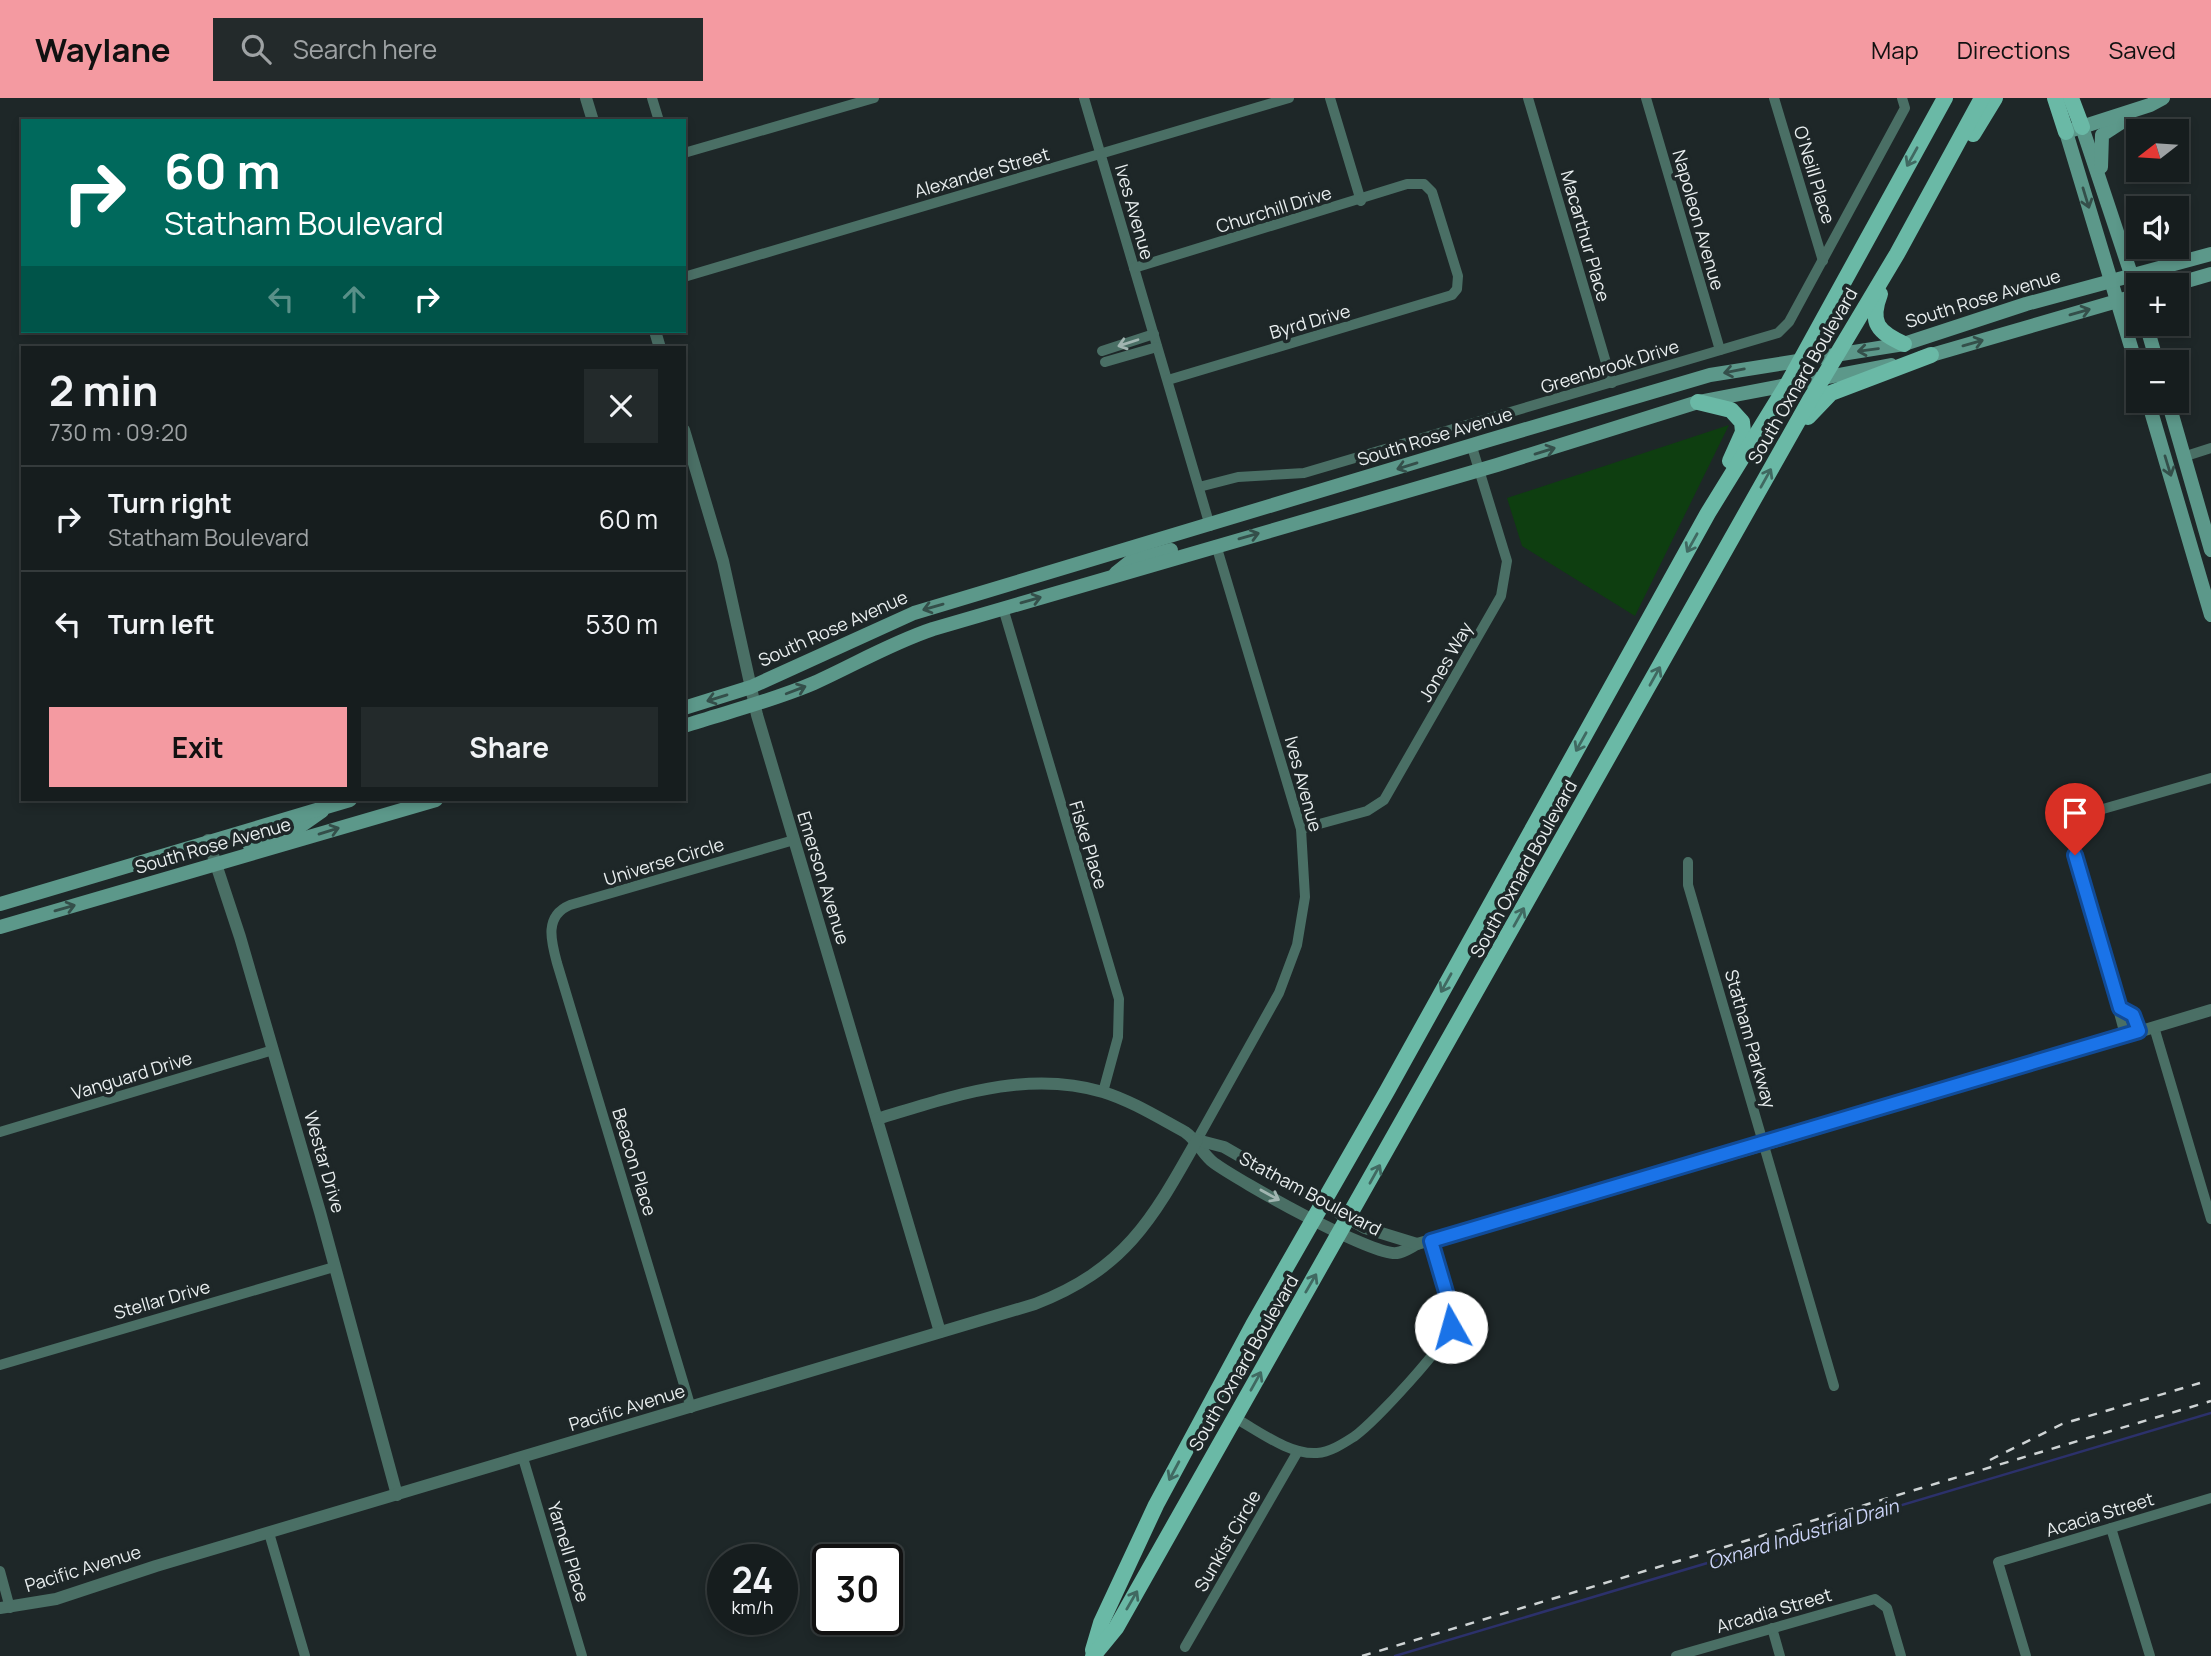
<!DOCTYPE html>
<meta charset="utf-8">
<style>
:root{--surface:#161d1e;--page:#232a2b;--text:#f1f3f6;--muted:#9ea2a4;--line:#353b3c;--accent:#f49aa1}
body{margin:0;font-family:Manrope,sans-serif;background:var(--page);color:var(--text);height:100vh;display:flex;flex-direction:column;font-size:26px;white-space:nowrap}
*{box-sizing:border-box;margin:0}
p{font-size:23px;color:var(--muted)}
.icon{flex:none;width:38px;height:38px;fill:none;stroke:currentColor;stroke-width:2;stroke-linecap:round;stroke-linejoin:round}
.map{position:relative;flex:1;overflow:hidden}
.details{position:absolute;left:21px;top:248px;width:665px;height:455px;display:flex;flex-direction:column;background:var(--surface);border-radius:0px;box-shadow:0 4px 10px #0003,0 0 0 2px var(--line)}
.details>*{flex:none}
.guide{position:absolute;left:21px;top:21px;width:665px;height:214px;border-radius:0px;box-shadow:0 4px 10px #0003,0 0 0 2px var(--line);background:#00695c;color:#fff;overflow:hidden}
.needle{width:46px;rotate:253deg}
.fabs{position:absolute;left:2126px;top:21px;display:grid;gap:14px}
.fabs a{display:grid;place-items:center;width:63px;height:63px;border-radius:0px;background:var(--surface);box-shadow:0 4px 10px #0003,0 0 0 2px var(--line);font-size:35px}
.speed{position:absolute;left:707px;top:1446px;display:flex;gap:14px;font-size:35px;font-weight:700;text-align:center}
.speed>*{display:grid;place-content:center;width:91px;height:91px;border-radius:50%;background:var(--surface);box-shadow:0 4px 10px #0003,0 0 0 2px var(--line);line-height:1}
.speed small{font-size:18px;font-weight:400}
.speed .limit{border:4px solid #111;border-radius:10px;background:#fff;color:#111}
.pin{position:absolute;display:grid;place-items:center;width:60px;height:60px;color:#fff;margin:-72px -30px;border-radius:50% 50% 50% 0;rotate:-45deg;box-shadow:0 0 7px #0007}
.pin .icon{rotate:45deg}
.me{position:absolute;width:77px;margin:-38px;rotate:353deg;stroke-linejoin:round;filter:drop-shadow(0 0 5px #0008)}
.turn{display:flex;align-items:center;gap:24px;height:147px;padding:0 28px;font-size:32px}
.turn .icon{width:91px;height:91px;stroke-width:2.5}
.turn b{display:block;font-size:49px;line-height:60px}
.lanes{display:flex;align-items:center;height:66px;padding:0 28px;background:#0003;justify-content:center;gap:35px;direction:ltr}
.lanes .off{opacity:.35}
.round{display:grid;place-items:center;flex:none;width:74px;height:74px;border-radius:0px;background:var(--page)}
.head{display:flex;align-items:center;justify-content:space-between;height:119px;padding:0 28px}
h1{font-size:42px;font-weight:700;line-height:52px}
.button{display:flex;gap:14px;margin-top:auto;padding:14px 28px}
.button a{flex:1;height:80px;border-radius:0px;background:var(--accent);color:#111;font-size:28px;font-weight:700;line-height:80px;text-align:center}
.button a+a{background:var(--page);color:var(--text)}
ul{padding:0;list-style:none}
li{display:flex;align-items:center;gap:21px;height:105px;padding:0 28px;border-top:2px solid var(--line)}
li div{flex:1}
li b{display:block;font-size:26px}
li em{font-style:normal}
header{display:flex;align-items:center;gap:42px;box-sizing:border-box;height:98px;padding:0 35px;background:var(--accent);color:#111}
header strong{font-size:33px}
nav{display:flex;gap:38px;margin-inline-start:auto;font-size:24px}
.search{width:490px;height:63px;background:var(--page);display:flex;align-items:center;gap:18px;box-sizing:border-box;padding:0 24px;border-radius:0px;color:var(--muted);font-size:26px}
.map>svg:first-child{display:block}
.green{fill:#0e3e10}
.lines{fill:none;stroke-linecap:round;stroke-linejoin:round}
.stream{stroke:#2c316b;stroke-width:2.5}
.minor{stroke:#4a6f65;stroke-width:10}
.tertiary{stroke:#4a6f65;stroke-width:12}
.secondary{stroke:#5c988a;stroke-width:14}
.primary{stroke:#6ab9a6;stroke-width:16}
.rail{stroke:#ced3d4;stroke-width:2.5;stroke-dasharray:9 9;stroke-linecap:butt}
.oneway{stroke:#406961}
.oneway2{stroke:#344f4a}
.oneway3{stroke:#a1b5b1}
.route-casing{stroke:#114b97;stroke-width:18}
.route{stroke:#1a73e8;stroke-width:12}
.labels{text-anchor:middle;stroke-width:7;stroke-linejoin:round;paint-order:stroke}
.street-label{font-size:18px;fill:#e9eeef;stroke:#1e2728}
.water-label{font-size:19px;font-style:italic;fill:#ccd4f8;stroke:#1e2728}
</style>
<header>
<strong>Waylane</strong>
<div class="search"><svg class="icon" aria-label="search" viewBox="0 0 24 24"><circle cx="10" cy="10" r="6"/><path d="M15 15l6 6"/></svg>Search here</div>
<nav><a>Map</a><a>Directions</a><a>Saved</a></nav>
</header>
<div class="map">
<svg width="2211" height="1558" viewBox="0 0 2211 1558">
<rect width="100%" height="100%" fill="#1e2728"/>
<path class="green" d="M1729,327l-94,191 -113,-70 -15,-48z"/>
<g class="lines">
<path class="stream" d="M1395,1558l816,-243"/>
<g class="minor">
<path d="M652,0l7,23"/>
<path d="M1084,0l126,428"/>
<path d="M1330,0l31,103"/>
<path d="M1528,0l84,285"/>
<path d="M1646,0l74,252"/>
<path d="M1774,0l49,163"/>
<path d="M684,55l190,-55"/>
<path d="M1134,170l273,-84h17l8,8 26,84 -1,13 -5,6 -284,85"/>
<path d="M684,179l605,-179"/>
<path d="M1102,253l52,-17"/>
<path d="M1105,264l52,-15"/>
<path d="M2183,359l28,-9"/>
<path d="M1199,389l39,-10 66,-4 474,-140 11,-11 116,-214 -3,-10"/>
<path d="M1003,510l116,391 -1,38 -15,55"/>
<path d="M1301,731l66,-18 17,-11 117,-204 6,-35 -35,-114"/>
<path d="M1688,764v23l146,501"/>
<path d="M2120,910l13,7 6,16"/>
<path d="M2154,929l57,192"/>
<path d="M2125,937l-57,-212 7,-6 136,-39"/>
<path d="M0,1034l273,-82"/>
<path d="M1197,1042l82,-147 18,-48 8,-48 -4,-68 -85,-284"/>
<path d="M0,1267l334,-98"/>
<path d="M691,1310l-134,-445c-6,-22 -13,-47 13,-58l224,-65"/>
<path d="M1235,1320c24,13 54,37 82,35 14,-1 27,-10 38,-17 19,-14 94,-93 97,-113 3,-25 -14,-58 -21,-82"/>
<path d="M523,1360l59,198"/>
<path d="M2111,1430l39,128"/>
<path d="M269,1435l36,123"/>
<path d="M0,1473l10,37"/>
<path d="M1772,1530l8,28"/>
<path d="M1185,1549l113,-196"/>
<path d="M1676,1558l199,-57 12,9 14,48"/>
<path d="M2026,1558l-28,-94 213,-64"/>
</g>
<g class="tertiary">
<path d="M586,0l7,23"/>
<path d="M655,233l5,17"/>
<path d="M684,332l39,131 34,154 183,617"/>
<path d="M208,742l32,97 80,275 77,283"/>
<path d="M877,1021c74,-22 148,-50 226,-27 29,9 56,26 82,40 13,9 18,23 29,31 25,18 159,94 183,90 7,-1 14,-6 20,-9l347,-99 447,-135"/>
<path d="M1197,1042l27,7 141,81 52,16"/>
<path d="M0,1510l56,-9 100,-33 879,-262c90,-35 117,-84 162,-164"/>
</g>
<g class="secondary">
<path d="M2082,29l53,159"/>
<path d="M2101,69l1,-32 20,-13"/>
<path d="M2173,187l38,-11"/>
<path d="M2146,226l11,38"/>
<path d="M1921,260l217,-63"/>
<path d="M2138,272l-72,-238 84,-27 13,-7"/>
<path d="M2148,303l63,214"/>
<path d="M2168,303l43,149"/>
<path d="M1116,475l15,-12 40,-11"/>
<path d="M684,610l67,-21 163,-74 575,-173 221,-65 194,-31 122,-40 185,-50"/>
<path d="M684,628c43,-14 88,-25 130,-43 40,-18 77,-40 119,-54l564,-164 201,-63 193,-37"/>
<path d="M250,748l45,-16 27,-19"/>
<path d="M0,806l350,-104"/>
<path d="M0,829l436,-127"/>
</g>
<g class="primary">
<path d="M2055,0l11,34"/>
<path d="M2071,0l11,29"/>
<path d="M1973,36l22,-36"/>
<path d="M1880,196c-11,29 -2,38 24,50"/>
<path d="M1698,304l33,8 11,12 1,10 -13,29"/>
<path d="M1808,319l23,-24 100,-38"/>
<path d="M1093,1552l8,-27 55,-118 97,-180 134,-234 321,-578 79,-128 158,-287"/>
<path d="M1093,1558l23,-28 695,-1230 86,-144 85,-156"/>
</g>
<g class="rail">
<path d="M1990,1362l72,-36 138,-41"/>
<path d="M1362,1558l849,-255"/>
</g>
</g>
<defs><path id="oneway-shaft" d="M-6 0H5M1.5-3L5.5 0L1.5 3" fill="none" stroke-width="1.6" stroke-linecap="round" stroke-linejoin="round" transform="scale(1.75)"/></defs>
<g class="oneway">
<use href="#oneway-shaft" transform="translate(1912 59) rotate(119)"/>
<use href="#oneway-shaft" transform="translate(1766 380) rotate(-61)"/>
<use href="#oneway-shaft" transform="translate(1692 445) rotate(119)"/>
<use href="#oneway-shaft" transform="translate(1655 578) rotate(-61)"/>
<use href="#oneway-shaft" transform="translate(1581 644) rotate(119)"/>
<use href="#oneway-shaft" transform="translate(1519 819) rotate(-61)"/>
<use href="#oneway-shaft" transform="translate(1446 885) rotate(119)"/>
<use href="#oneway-shaft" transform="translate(1375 1076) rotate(-61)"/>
<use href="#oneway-shaft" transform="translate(1311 1185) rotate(-60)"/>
<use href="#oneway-shaft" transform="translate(1256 1283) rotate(-61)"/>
<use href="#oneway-shaft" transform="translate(1174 1373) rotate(118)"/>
<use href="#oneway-shaft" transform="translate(1132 1502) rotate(-60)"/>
</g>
<g class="oneway2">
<use href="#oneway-shaft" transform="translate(2086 100) rotate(73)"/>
<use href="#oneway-shaft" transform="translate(2080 214) rotate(-16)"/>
<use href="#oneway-shaft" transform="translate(1973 245) rotate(-16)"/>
<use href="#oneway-shaft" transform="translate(1868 252) rotate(173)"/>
<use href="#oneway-shaft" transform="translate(1734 273) rotate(169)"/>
<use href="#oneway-shaft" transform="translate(1545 353) rotate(-17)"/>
<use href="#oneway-shaft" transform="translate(1407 368) rotate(163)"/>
<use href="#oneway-shaft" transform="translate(2168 368) rotate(73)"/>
<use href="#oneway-shaft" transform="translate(1249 438) rotate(-16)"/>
<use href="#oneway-shaft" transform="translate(1031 502) rotate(-16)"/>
<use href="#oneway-shaft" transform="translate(933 509) rotate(164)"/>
<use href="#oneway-shaft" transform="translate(796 592) rotate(-21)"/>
<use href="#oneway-shaft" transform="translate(717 600) rotate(163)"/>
<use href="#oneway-shaft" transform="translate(329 733) rotate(-17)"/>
<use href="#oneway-shaft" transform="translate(65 810) rotate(-16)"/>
</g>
<g class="oneway3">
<use href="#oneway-shaft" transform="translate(1128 245) rotate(162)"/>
<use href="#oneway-shaft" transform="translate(1270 1097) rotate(29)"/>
</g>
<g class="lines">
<g class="route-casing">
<path id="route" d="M1451,1229v-18l-20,-68 708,-210 -6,-16 -13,-7 -45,-153"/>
</g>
<use href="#route" class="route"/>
</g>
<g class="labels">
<g class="street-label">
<text transform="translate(982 75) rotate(-16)" y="6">Alexander Street</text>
<text transform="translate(1814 77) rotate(73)" y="6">O'Neill Place</text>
<text transform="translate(1274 112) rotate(-17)" y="6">Churchill Drive</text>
<text transform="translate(1134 114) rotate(74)" y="6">Ives Avenue</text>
<text transform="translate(1698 122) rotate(74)" y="6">Napoleon Avenue</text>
<text transform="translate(1585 138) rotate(74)" y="6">Macarthur Place</text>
<text transform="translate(1983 201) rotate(-17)" y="6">South Rose Avenue</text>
<text transform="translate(1310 224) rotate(-16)" y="6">Byrd Drive</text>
<text transform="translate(1610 269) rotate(-17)" y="6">Greenbrook Drive</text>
<text transform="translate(1803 278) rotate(-60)" y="6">South Oxnard Boulevard</text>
<text transform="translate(1435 339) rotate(-17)" y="6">South Rose Avenue</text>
<text transform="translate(833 531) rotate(-24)" y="6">South Rose Avenue</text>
<text transform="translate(1446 564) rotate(-60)" y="6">Jones Way</text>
<text transform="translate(1303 686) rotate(75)" y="6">Ives Avenue</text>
<text transform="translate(1088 747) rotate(73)" y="6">Fiske Place</text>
<text transform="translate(213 748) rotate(-16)" y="6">South Rose Avenue</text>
<text transform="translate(664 764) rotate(-17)" y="6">Universe Circle</text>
<text transform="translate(1524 771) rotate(-61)" y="6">South Oxnard Boulevard</text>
<text transform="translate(823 780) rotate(73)" y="6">Emerson Avenue</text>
<text transform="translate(1750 941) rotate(74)" y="6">Statham Parkway</text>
<text transform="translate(132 978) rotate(-17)" y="6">Vanguard Drive</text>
<text transform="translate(324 1064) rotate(74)" y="6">Westar Drive</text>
<text transform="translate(634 1064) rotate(73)" y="6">Beacon Place</text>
<text transform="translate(1310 1096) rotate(28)" y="6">Statham Boulevard</text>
<text transform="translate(162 1202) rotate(-16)" y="6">Stellar Drive</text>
<text transform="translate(1244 1265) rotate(-60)" y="6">South Oxnard Boulevard</text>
<text transform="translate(627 1310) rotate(-17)" y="6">Pacific Avenue</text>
<text transform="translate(2100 1417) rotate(-17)" y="6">Acacia Street</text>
<text transform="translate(1228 1443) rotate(-60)" y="6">Sunkist Circle</text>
<text transform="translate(568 1454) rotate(73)" y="6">Yarnell Place</text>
<text transform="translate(83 1471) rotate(-17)" y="6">Pacific Avenue</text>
<text transform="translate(1774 1513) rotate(-16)" y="6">Arcadia Street</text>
</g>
<g class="water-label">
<text transform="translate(1803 1436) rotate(-17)" y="7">Oxnard Industrial Drain</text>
</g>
</g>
</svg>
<div class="fabs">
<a><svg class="needle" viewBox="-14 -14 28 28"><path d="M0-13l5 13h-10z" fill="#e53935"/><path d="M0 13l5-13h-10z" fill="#9ea2a4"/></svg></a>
<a><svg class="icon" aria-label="sound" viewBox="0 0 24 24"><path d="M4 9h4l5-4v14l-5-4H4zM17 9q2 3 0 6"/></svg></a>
<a>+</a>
<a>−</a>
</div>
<div class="speed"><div>24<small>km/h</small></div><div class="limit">30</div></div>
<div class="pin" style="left:2075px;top:757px;background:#d93025"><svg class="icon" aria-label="arrive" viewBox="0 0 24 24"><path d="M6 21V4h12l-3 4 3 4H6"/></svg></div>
<svg class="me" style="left:1451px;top:1229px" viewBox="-20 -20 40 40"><circle r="19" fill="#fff"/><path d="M0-13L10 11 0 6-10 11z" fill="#1a73e8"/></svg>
<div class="guide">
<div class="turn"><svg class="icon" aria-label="right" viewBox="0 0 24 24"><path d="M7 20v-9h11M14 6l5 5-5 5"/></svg><div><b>60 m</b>Statham Boulevard</div></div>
<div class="lanes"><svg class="icon off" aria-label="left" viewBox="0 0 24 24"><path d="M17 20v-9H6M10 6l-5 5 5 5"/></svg><svg class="icon off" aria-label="ahead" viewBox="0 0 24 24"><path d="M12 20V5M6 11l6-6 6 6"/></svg><svg class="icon" aria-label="right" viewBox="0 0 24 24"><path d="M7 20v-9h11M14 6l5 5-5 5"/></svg></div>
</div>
<section class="details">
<div class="head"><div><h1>2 min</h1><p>730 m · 09:20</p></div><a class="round"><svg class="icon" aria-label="close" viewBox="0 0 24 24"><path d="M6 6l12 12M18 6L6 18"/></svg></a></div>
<ul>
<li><svg class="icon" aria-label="right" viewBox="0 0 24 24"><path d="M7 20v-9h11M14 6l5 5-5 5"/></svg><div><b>Turn right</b><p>Statham Boulevard</p></div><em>60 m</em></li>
<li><svg class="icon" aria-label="left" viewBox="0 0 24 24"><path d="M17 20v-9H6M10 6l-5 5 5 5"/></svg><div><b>Turn left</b></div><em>530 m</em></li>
</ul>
<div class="button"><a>Exit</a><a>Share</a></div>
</section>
</div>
